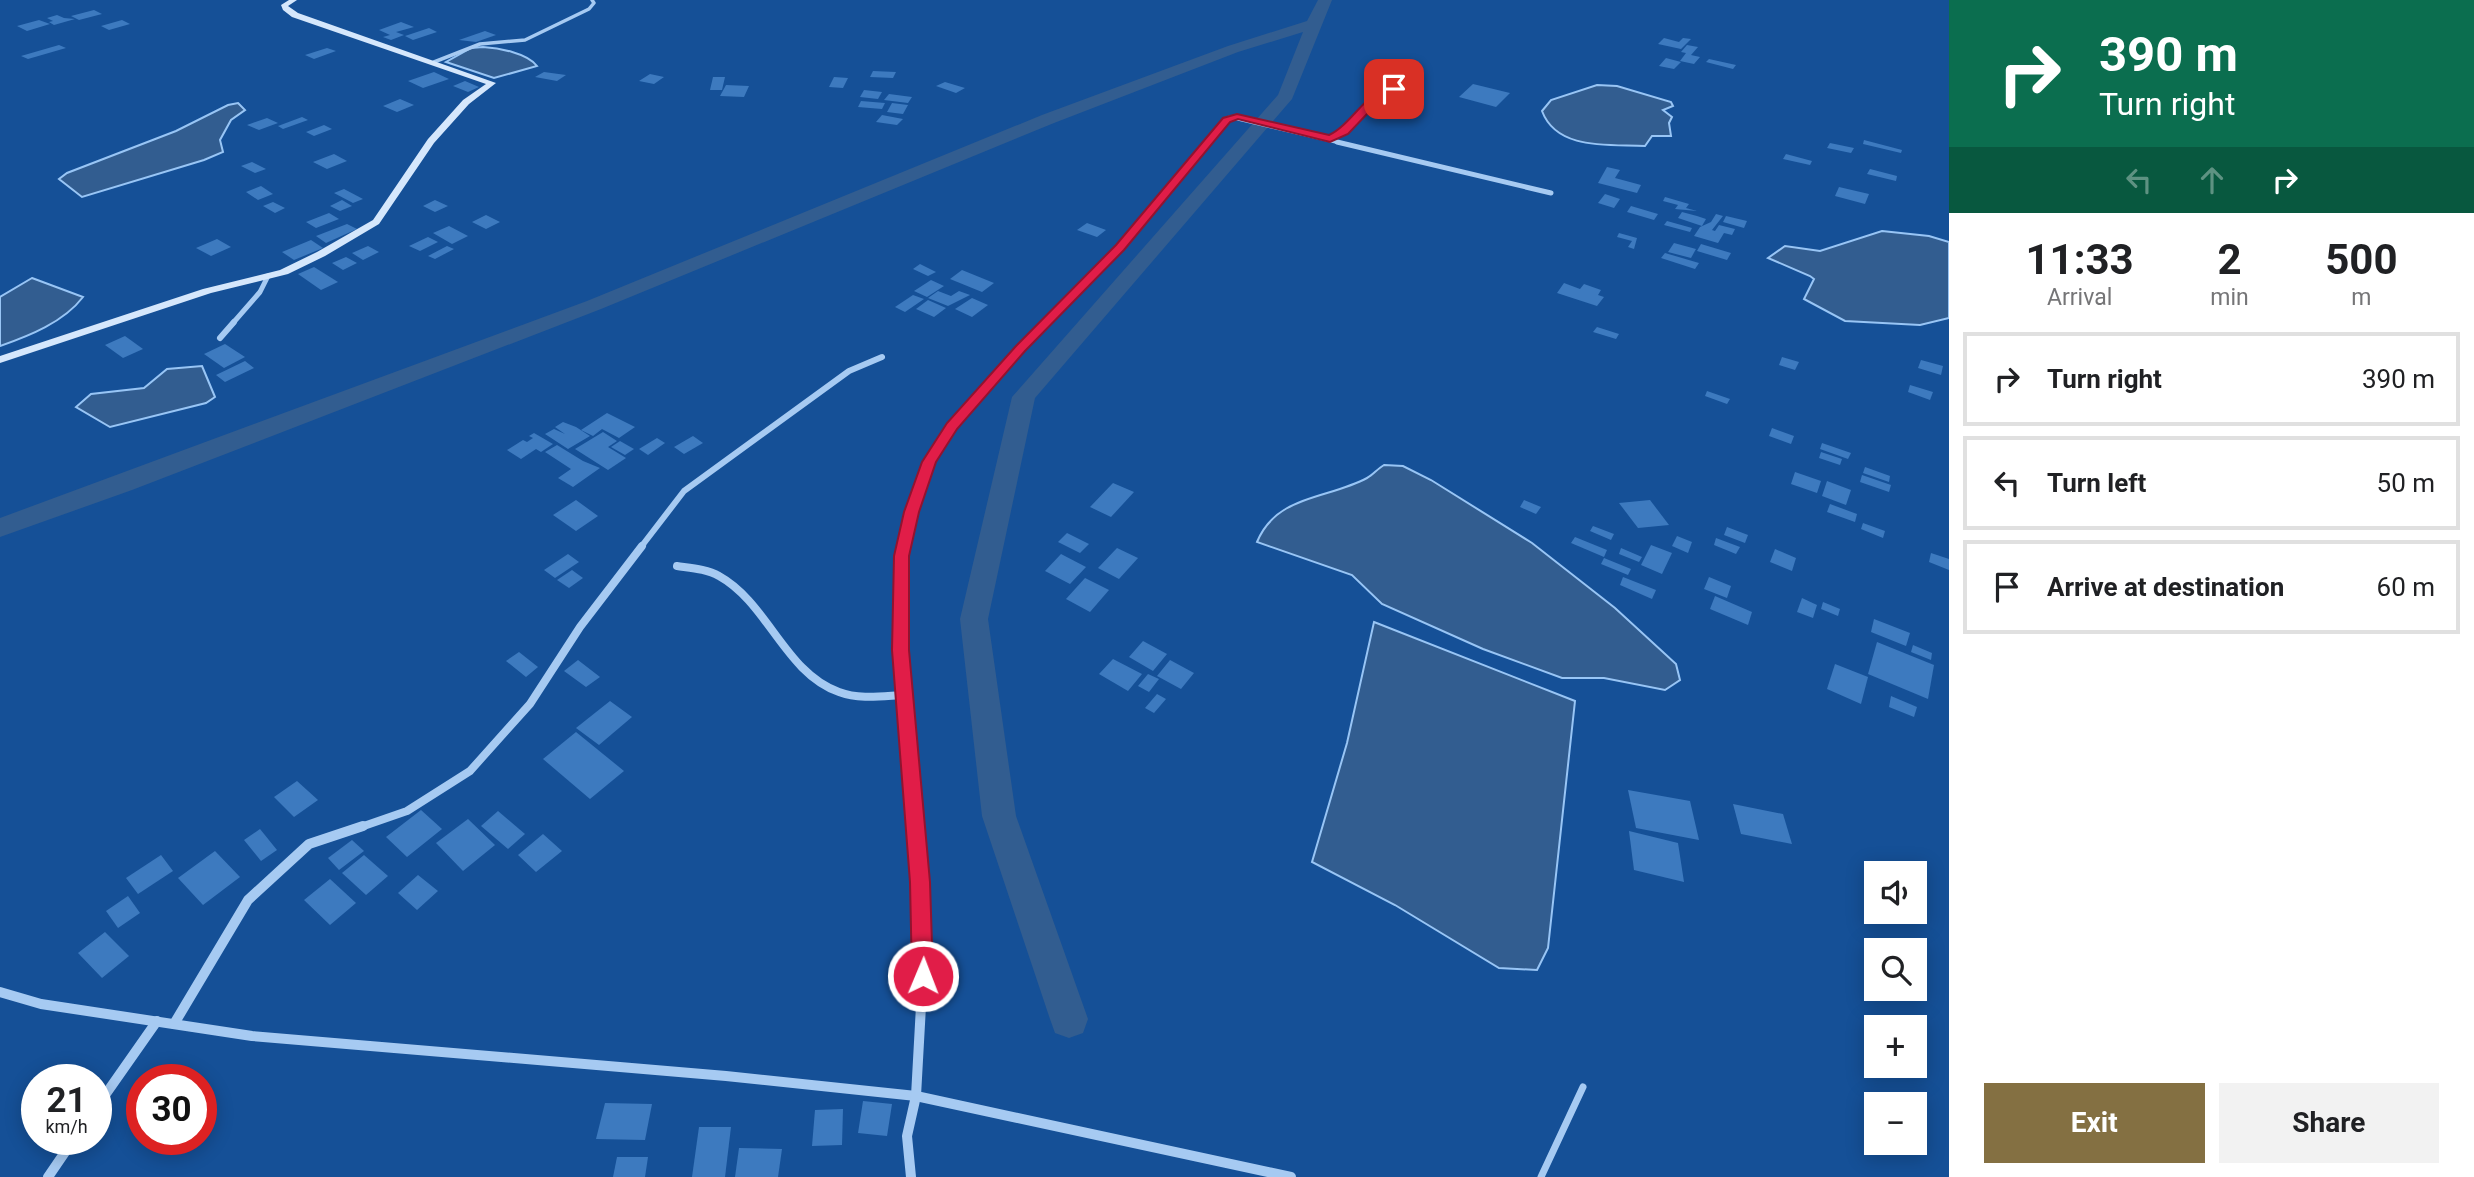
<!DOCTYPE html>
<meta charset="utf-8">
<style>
:root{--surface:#fff;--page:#f2f2f2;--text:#202124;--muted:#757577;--line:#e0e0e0;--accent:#847042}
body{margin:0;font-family:Roboto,sans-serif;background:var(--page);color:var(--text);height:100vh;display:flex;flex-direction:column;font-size:26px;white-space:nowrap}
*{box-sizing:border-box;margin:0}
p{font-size:23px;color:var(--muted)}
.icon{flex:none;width:38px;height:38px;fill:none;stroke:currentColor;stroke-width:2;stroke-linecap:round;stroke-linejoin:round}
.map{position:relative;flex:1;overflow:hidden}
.drawer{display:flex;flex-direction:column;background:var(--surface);width:525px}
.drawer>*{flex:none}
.banner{background:#0b6e4f;color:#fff;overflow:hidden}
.controls{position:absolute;left:1864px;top:861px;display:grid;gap:14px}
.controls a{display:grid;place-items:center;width:63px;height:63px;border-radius:0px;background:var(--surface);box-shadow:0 4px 18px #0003;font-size:35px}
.speed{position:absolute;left:21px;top:1064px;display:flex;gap:14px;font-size:35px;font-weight:700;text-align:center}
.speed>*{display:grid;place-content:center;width:91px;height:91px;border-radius:50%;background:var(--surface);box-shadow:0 4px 18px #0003;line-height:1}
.speed small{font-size:18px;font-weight:400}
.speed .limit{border:10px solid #d22;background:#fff;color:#111}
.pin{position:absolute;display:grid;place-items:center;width:60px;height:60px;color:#fff;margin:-30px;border-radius:14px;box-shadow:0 4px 10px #0006}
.me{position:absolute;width:77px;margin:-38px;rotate:1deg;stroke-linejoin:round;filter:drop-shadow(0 0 5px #0008)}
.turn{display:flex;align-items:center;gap:24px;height:147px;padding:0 35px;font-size:32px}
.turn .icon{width:91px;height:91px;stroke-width:2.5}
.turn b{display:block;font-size:49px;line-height:60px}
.lanes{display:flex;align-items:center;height:66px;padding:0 35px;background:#0003;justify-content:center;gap:35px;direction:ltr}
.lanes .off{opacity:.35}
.eta{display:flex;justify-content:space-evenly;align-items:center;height:119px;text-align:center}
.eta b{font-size:42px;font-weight:700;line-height:49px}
.cta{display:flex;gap:14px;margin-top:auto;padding:14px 35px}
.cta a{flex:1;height:80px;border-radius:0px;background:var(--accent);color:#fff;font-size:28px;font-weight:700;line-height:80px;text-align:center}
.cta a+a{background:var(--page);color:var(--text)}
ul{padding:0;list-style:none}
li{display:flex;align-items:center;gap:21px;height:94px;margin:0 14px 10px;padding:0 21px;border:4px solid var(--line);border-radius:0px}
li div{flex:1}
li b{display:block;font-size:26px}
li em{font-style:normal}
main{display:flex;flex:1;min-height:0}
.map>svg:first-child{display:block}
.water{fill:#325d90;stroke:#98c5f5;stroke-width:2}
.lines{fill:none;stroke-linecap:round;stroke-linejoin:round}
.canal{fill:#325d90;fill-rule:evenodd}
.building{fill:#3d7abf}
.lane-far1{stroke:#a6caf2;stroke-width:2.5}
.lane{stroke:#a6caf2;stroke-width:7}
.street-far4{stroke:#a6caf2;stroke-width:3.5}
.street-far3{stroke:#a6caf2;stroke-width:5}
.street-far2{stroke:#a6caf2;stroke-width:6}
.street-far1{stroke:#a6caf2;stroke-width:8}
.street{stroke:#a6caf2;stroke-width:10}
.secondary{fill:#d5e7fc;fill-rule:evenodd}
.route{fill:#e11d48;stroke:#92132f;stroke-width:2}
</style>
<main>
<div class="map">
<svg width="1949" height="1177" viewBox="0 0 1949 1177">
<rect width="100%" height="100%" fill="#155097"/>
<g class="water">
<path d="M483,47c16,1 44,6 54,19l-43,12 -48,-16 25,-14z"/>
<path d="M1597,85l20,1 54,16 2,4 -10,4 9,7 -3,6 2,13h-19l-7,10c-35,-2 -88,5 -103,-35l9,-11z"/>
<path d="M238,103l7,7 -14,10 -11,20 3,12 -19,8 -122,37 -23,-18 8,-6 109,-42 52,-26z"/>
<path d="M1882,231l47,5 20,6v76l-29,7 -75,-4 -41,-22 10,-20 -4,-3 -42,-18 17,-12 35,5z"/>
<path d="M32,278l51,19c-19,25 -54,39 -83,49v-49z"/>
<path d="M202,366l13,31 -9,6 -96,24 -34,-20 15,-13 53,-6 23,-19z"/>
<path d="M1384,465l19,1 28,14 101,63 83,65 61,56 4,16 -15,10 -61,-12h-42l-79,-29 -101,-45 -30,-29 -95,-33c20,-48 72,-43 110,-64 6,-3 10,-9 17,-13z"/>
<path d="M1374,622l201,79 -27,247 -11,22 -38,-2 -104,-63 -83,-43 35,-119z"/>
</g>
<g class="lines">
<path class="canal" d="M1318,0h14l-40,99 -257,299 -47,221 28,197 72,203 -5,14 -14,5 -14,-5 -5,-14 -68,-203 -22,-197 52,-222 266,-302 25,-63 -65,20 -184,71 -453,186 -469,181 -132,47v-19l587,-217 455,-186 186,-69 79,-25z"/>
</g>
<g class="building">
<path d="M94,10l8,4 -23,6 -8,-4z"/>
<path d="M57,15l7,3 11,1 -21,6 -5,-3 4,-1 -6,-3z"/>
<path d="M39,20l11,4 -23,7 -10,-5z"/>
<path d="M122,20l8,4 -21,6 -8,-4z"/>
<path d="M401,22l13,5 -18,5 8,3 -13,5 -8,-3 7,-2 -11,-5z"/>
<path d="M429,28l8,4 -24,8 -8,-4z"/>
<path d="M485,31l11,4 -20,7 -17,-2z"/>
<path d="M1664,38l15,4 4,-4 8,1 -10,10 -23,-5z"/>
<path d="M59,45l7,3 -38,11 -7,-3z"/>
<path d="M1687,45l11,2 -7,8 9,2 -6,7 -14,-3 6,-8 -5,-1z"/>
<path d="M327,48l9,3 -22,8 -9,-4z"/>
<path d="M1666,58l15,4 -7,7 -15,-3z"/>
<path d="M1709,59l27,6 -3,4 -27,-7z"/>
<path d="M873,71l23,1 -3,6 -23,-1z"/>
<path d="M434,72l15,7 -26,9 -15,-7z"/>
<path d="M544,72l22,3 -9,6 -22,-4z"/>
<path d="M650,74l14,3 -10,7 -15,-3z"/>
<path d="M713,77h12l-3,13h-12z"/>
<path d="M834,77l14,1 -5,10 -14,-1z"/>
<path d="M465,81l14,6 -11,5 -15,-6z"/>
<path d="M945,82l20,6 -9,5 -20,-7z"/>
<path d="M1473,84l37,9 -14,14 -37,-10z"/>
<path d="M726,85l23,1 -5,11 -24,-1z"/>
<path d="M864,90l18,2 -4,7 -18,-2z"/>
<path d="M889,94l23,3 -4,6 -24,-3z"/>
<path d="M400,99l14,6 -17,7 -14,-6z"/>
<path d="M861,101l24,2 -3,6 -24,-2z"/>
<path d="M892,103l16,2 -5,9 -16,-2z"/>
<path d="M882,115l21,4 -6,6 -21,-3z"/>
<path d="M302,117l6,3 -25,9 -5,-3z"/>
<path d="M267,118l11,5 -19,7 -12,-5z"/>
<path d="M324,125l8,4 -18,7 -8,-4z"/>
<path d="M1864,140l38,10 -1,3 -38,-9z"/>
<path d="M1830,143l24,5 -3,5 -24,-5z"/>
<path d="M334,154l13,7 -20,8 -14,-7z"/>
<path d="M1786,154l26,7 -2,4 -27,-6z"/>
<path d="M252,162l14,7 -11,4 -14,-7z"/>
<path d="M1607,167l13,3 -5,8 26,7 -4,8 -39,-10z"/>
<path d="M1870,169l27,7 -1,5 -29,-7z"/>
<path d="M261,186l12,8 -15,6 -12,-8z"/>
<path d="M1839,187l30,7 -4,10 -30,-8z"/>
<path d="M344,189l19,10 -10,4 -19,-10z"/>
<path d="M1605,194l15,5 -6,9 -16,-5z"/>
<path d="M1665,197l24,7 -3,4 11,3 -22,-2 3,-4 -15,-4z"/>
<path d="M342,200l10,6 -12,5 -10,-5z"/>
<path d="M435,200l13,6 -13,6 -12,-6z"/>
<path d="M273,202l12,6 -10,5 -12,-7z"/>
<path d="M1631,206l27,8 -4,6 -27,-8z"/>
<path d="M1682,212l15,4 9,3 -4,7 -24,-8z"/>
<path d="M329,213l10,6 -23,9 -10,-6z"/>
<path d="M1716,214l7,2 -11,14 3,1 4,-6 16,4 -3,6 -8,-2 -6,10 -24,-7 6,-9 11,-5z"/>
<path d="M486,215l14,7 -14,7 -14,-7z"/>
<path d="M1726,216l21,5 -3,7 -21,-6z"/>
<path d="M1667,221l25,7 -2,4 -26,-7z"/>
<path d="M1087,223l19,7 -9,7 -20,-7z"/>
<path d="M347,224l10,5 -31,14 -10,-7z"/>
<path d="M449,226l19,10 -16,8 -19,-11z"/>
<path d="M1619,233l18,5 -3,11 -6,-2 4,-6 -15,-4z"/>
<path d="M428,237l10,5 -18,9 -11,-5z"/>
<path d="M217,239l14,8 -20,9 -15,-8z"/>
<path d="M311,240l12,8 -29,12 -12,-8z"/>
<path d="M1674,243l22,6 -5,9 -23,-6z"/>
<path d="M1701,244l30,9 -4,7 -30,-9z"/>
<path d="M368,246l11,6 -16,8 -11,-7z"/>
<path d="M447,246l7,3 -19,10 -7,-3z"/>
<path d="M1665,253l34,10 -4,6 -34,-11z"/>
<path d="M346,257l11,6 -14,7 -11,-7z"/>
<path d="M920,264l16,8 -8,4 -15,-7z"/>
<path d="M314,267l24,15 -17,8 -23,-16z"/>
<path d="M962,270l32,13 -12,9 -32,-13z"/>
<path d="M931,280l13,6 -17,11 -13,-6z"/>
<path d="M1564,283l16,6 4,-5 17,6 -3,5 6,2 -7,9 -40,-13z"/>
<path d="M938,291l13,5 8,-5 11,4 -22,11 -20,-8z"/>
<path d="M913,295l11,4 -19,13 -10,-5z"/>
<path d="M972,298l16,7 -16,12 -17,-8z"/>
<path d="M928,300l18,8 -12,9 -18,-8z"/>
<path d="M1597,327l22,7 -3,5 -23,-7z"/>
<path d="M125,336l18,13 -20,9 -18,-13z"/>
<path d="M225,344l20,13 -21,11 -20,-14z"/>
<path d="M1782,357l17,5 -4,8 -16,-5z"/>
<path d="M1921,360l22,6 -2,9 -23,-7z"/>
<path d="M245,361l9,7 -29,14 -9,-7z"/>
<path d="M1910,385l23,7 -3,8 -22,-8z"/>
<path d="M1707,391l23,8 -3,5 -22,-8z"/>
<path d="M607,413l28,14 -16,11 -17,-9 -9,7 -12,-6z"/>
<path d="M563,422l13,5 14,9 -22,13 -23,-15 9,-5 11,5 -10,-7z"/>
<path d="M1772,428l22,8 -3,8 -22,-8z"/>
<path d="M603,432l14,9 -9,6 18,11 -18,12 -33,-21z"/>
<path d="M534,433l19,11 -12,8 -5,-3 -15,10 -14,-9 16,-10 4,2 6,-4 -4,-2z"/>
<path d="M693,436l10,7 -19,11 -10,-7z"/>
<path d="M657,438l8,5 -17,12 -9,-6z"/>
<path d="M620,441l14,8 -9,6 -14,-8z"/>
<path d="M1822,443l29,10 -3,6 -28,-10z"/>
<path d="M557,445l26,16 17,7 -27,19 -15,-9 13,-9 -26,-17z"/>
<path d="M1821,452l21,7 -2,6 -21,-7z"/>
<path d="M1865,467l25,9 -1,6 -26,-9z"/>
<path d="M1795,472l26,9 -4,12 -26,-9z"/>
<path d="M1862,475l29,10 -2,7 -29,-10z"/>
<path d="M1827,481l24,9 -5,15 -24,-9z"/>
<path d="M1113,483l21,9 -23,25 -21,-10z"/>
<path d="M576,500l22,16 -22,15 -23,-16z"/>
<path d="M1524,500l17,7 -5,7 -16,-7z"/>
<path d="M1650,500l19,25 -31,3 -19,-25z"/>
<path d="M1830,504l27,10 -2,8 -28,-10z"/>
<path d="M1863,523l22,8 -2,7 -22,-9z"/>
<path d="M1593,526l21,8 -3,6 -21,-9z"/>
<path d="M1727,527l21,8 -3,8 -21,-8z"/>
<path d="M1067,533l22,11 -9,9 -22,-11z"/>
<path d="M1677,536l15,6 -4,11 -16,-7z"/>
<path d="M1575,537l32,13 -3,7 -33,-14z"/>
<path d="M1716,538l24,9 -4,7 -22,-9z"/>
<path d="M1651,545l21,8 -10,21 -21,-9z"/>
<path d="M1117,548l21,10 -19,21 -21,-11z"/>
<path d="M1621,548l21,9 -3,5 -20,-8z"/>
<path d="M1775,549l21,9 -4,13 -22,-9z"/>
<path d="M1931,553l18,6v11l-20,-8z"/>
<path d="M568,554l11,8 -24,16 -11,-8z"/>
<path d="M1061,554l25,13 -16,17 -25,-13z"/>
<path d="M1604,558l27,11 -3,6 -27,-11z"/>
<path d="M572,570l11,8 -14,10 -12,-8z"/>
<path d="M1623,577l33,13 -4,9 -32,-14z"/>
<path d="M1709,577l22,9 -4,12 -23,-9z"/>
<path d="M1085,578l24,12 -19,22 -24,-13z"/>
<path d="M1715,596l37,16 -4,13 -38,-16z"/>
<path d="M1802,598l15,7 -4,13 -16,-6z"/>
<path d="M1823,602l17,7 -2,7 -17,-7z"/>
<path d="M1874,619l36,14 -4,13 -35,-14z"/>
<path d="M1143,641l24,13 -14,17 -24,-14z"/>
<path d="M1877,642l57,23 -6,34 -60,-25z"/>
<path d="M1913,645l19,8 -1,7 -20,-8z"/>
<path d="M519,652l19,15 -12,10 -20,-16z"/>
<path d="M1113,659l29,15 -14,17 -29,-17z"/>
<path d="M578,660l22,17 -14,10 -22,-16z"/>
<path d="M1170,660l24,13 -13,16 -24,-13z"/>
<path d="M1835,664l33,13 -7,27 -34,-15z"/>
<path d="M1148,674l11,5 -10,13 -11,-6z"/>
<path d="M1157,694l9,5 -12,14 -9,-5z"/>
<path d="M1891,696l26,11 -3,10 -25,-10z"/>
<path d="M610,701l22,16 -33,28 -23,-17z"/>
<path d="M576,732l48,39 -34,28 -47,-40z"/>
<path d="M297,781l21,19 -24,17 -20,-20z"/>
<path d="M1628,790l62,11 9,39 -63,-12z"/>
<path d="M1733,804l50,10 9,30 -51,-10z"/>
<path d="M421,810l21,19 -35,28 -21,-20z"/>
<path d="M498,811l27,23 -17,15 -27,-23z"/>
<path d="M468,819l27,26 -32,26 -27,-28z"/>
<path d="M260,829l17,21 -16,11 -17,-21z"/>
<path d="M1629,831l49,12 6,39 -50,-12z"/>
<path d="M543,834l19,17 -26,21 -18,-17z"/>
<path d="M352,840l12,11 -25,19 -11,-12z"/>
<path d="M215,851l25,26 -37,28 -25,-27z"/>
<path d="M161,855l12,16 -35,23 -12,-16z"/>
<path d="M364,855l24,21 -22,19 -24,-22z"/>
<path d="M418,875l20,16 -21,19 -19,-17z"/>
<path d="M330,879l26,24 -26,22 -26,-25z"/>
<path d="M128,896l12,17 -22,15 -12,-17z"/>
<path d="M105,932l24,24 -27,22 -24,-25z"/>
<path d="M863,1101l29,3 -5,32 -29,-3z"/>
<path d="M605,1103l47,1 -7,36 -49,-1z"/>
<path d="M843,1109l-1,36 -30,1 3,-36z"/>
<path d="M699,1127h32l-6,50h-33z"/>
<path d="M739,1148l43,1 -4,28h-43z"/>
<path d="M617,1157h31l-3,20h-32z"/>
</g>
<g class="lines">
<path class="lane-far1" d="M1330,139c25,-13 36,-42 64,-50"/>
<path class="lane" d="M1541,1177l42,-90"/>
<g class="street-far4">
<path d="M434,62l46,-18 45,-4 64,-31 5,-6 -2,-3"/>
<path d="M1207,144l23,-27 115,27"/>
</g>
<g class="street-far3">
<path d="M1337,142l214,51"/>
<path d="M233,323l27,-31 8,-16"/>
<path d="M1046,323l74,-75 89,-106"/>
</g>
<g class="street-far2">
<path d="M220,338l14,-16"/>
<path d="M641,547l43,-56 165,-120 33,-14"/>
<path d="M904,547c6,-28 12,-61 26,-87 29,-52 77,-96 118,-138"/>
</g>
<g class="street-far1">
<path d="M904,546l-3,104 14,178"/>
<path d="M677,566c14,2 30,3 42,10 49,27 66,97 120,116 21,8 44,4 65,3"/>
<path d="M358,828l49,-17 63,-40 60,-67 50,-77 62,-81"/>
</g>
<g class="street">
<path d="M0,992l41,12 211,32 474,40 190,20 375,81"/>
<path d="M174,1024l74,-124 61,-56 54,-18"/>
<path d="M96,1108l61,-87"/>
<path d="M48,1177l26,-38"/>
<path d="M911,1177l-4,-41 9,-40 8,-144 -10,-126"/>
</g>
<path class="secondary" d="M289,0h8l-9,6 10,7 198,70 -27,21 -35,39 -55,81 -54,32 -37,18 -77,19 -211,70v-7l203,-67 77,-19 37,-18 56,-32 55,-81 35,-39 23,-16 -194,-67 -9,-7 -2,-5z"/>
</g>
<path class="route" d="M1397,87v4l-10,2 -39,41 -18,8 -92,-23 -8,3 -106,128 -99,101 -68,78 -21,33 -17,50 -10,44v94l21,232 3,94 -3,7 -7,3 -8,-3 -3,-7 -2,-94 -18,-232 2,-94 10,-44 18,-50 25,-39 69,-77 100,-101 107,-127 14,-4 92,21c24,-11 40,-50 68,-48z"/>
</svg>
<div class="controls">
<a><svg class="icon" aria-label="sound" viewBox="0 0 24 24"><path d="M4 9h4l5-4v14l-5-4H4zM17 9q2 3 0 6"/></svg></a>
<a><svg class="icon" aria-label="search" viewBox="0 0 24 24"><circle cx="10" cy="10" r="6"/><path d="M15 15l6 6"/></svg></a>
<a>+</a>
<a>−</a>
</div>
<div class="speed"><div>21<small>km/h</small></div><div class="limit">30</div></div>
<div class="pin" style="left:1394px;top:89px;background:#d93025"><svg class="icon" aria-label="arrive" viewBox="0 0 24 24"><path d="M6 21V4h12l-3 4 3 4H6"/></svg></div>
<svg class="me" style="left:923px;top:976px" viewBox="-20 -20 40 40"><circle r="17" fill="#e11d48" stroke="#fff" stroke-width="3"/><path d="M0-11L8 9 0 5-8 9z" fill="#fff"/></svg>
</div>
<section class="drawer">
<div class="banner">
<div class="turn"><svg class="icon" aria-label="right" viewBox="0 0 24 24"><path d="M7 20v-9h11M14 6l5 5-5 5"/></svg><div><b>390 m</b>Turn right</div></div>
<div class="lanes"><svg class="icon off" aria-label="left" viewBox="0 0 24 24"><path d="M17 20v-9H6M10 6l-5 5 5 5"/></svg><svg class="icon off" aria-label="ahead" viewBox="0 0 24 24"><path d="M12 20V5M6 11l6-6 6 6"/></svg><svg class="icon" aria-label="right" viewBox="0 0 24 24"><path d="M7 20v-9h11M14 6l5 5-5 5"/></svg></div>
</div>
<div class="eta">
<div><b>11:33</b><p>Arrival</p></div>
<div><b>2</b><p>min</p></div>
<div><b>500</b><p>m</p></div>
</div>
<ul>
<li><svg class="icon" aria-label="right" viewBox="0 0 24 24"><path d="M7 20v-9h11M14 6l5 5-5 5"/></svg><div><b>Turn right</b></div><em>390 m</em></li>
<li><svg class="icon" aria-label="left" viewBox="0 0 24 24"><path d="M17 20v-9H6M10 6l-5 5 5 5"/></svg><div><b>Turn left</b></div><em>50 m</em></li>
<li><svg class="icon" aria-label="arrive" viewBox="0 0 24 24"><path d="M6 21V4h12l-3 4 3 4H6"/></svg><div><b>Arrive at destination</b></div><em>60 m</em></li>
</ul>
<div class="cta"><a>Exit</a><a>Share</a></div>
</section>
</main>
